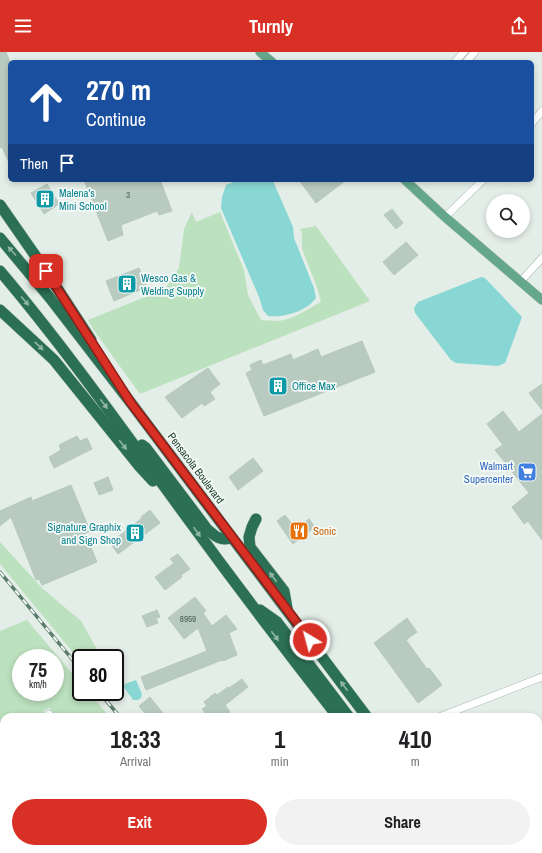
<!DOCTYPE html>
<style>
:root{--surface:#fff;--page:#f2f2f2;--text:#202124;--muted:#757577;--accent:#d93025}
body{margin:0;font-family:"Archivo Narrow",sans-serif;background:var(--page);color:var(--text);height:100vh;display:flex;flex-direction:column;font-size:15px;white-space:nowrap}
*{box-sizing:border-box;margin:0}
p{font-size:13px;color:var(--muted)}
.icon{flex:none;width:22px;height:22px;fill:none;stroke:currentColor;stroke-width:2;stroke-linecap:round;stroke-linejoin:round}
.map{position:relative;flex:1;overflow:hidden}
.sheet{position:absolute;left:0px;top:661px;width:542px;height:140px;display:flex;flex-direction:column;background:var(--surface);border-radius:12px 12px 0 0;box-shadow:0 2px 6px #0003}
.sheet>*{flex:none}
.banner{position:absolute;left:8px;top:8px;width:526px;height:122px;border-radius:6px;box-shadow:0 2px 6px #0003;background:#1a4fa0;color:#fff;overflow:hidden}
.tools{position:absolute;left:486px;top:142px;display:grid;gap:8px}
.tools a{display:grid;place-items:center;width:44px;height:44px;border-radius:50%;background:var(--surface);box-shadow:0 2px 6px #0003;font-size:20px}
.speed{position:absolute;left:12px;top:597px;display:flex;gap:8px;font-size:20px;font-weight:700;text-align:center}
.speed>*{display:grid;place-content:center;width:52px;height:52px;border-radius:50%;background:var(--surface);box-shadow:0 2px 6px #0003;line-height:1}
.speed small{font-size:10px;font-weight:400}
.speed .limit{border:2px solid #111;border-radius:6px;background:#fff;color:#111}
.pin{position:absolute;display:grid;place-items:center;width:34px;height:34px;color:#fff;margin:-17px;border-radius:8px;box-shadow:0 2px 6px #0006}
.me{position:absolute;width:44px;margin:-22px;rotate:323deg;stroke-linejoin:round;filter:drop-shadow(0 0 3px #0008)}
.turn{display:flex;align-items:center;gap:14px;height:84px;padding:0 12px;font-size:18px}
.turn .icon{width:52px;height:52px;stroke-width:2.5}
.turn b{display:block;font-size:28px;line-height:34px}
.then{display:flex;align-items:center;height:38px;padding:0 12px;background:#0003;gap:8px;font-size:15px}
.eta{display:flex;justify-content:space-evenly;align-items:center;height:68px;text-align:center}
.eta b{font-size:24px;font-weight:700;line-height:28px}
.primary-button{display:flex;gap:8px;margin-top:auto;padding:8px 12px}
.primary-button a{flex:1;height:46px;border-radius:24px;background:var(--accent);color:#fff;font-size:16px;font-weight:700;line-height:46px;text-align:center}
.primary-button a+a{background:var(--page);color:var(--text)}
header{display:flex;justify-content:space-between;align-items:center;height:52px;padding:0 12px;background:var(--accent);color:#fff;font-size:18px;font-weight:700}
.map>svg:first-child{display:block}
.green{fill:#bce1be;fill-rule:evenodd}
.water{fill:#89d7d4}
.building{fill:#b9cac0;stroke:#b6c9bd}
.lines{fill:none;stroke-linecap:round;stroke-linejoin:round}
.minor-casing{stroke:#a6b7ae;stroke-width:8}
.major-casing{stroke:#c1cac6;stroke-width:10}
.highway-casing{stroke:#c1cac6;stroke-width:12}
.minor{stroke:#fff;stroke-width:7}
.major{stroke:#65a78a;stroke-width:9}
.highway{stroke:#2b7055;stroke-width:11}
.rail-casing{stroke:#5c7d6e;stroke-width:3.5}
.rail{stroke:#f5faf7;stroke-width:2;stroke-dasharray:6;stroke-linecap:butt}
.oneway{fill:#90b5a6}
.route-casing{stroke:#8d1f18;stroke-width:10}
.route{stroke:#d93025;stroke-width:7}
.labels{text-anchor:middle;stroke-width:3.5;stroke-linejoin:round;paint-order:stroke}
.number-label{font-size:9px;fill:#486456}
.culture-label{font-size:11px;fill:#0d838f;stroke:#f5faf7;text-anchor:start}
.shop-label{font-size:11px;fill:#366cbe;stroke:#f5faf7;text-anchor:end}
.street-label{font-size:11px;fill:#224233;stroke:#f5faf7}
.food-label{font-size:11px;fill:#c56008;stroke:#f5faf7;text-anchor:start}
</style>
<header><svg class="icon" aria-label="menu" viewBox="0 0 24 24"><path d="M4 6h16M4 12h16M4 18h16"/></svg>Turnly<svg class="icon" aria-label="share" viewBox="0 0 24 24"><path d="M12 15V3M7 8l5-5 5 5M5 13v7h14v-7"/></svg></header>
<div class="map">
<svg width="542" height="801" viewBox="0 0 542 801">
<rect width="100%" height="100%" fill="#e4eee8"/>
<g class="green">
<path d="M192,160l4,10 24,-10 24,58 4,25 13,25c5,0 10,1 16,1 17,-1 30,-12 44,-19l-4,-15 -15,-38v-16l-2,-4 16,-3 54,75 -230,93 -47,-65 -5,-9 77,-31 14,-21 5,-39z"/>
<path d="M0,490l43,47 38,32 21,37h-21v4l-81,-98z"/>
<path d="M27,568l54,64v8h7l22,25h-56l-4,-9 -7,3 3,6h-42v36l-1,1 -3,-3v-120zM21,606h34v34h-34z"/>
<path d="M148,797h72l4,4h-76z"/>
</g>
<g class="water">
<path d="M239,128l34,1 20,46 1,11 20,50 2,10c-9,13 -32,20 -48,18l-5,-6 -4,-13 -38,-89 1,-11 4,-12z"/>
<path d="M481,225l4,1 37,39 -17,46 -7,3 -42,-3 -5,-3 -36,-47 -1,-5 4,-6z"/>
<path d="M136,628l6,14 -1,4 -3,2h-5l-9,-13 1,-3z"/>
</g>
<g class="building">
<path d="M0,0h6l4,10v103l-8,-18 -2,1z"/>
<path d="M84,128h76l12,31 -13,4 -2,-4 -36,14 2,10 -15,6z"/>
<path d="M299,128h47l-30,23z"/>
<path d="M47,132l12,20 -15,10 -13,-21z"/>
<path d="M392,157l11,14 -7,6 -12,-14z"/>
<path d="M406,190l12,13 -24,20 -11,-13z"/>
<path d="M139,216l8,19 -33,14 -8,-20z"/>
<path d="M362,289l13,31 -111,44 -18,-43 6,-3 -2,-5 11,-5 2,5 28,-11 2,6 25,-11 3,8z"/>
<path d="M208,316l12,16 -10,8 5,7 -11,7 -2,-3 -20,15 -17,-21z"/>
<path d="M542,332v26l-13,-17z"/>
<path d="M503,359l16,21 23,-18v126l-14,-19 -4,3 -12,-17 17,-14 -34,-43 8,-5 -16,-21z"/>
<path d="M77,384l3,5 7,-3 5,11 -38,19 -5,-11 12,-7 -2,-5z"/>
<path d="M253,406l10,13 -25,19 -9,-13z"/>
<path d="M108,425l5,13 -14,5 -5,-12z"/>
<path d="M71,433l19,46 -5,2 12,29 -55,23 -3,-6 -3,1 -25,-63 -11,9v-15l31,-14 1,4z"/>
<path d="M150,458l10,13 -42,31 -8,-11 32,-25 -1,-1z"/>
<path d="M285,463l11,14 13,-10 6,8 -22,17 -16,-23z"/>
<path d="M178,502l12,15 -9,6 1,2 -17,13 -10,-13 19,-14 -4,-4z"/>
<path d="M195,545l11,14 -3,2 9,13 14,-11 11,14 -8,4 8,22 -14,6 -1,-1 -76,30 -5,-13 66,-26 -9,-23 -14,11 -16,-21z"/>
<path d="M157,558l3,7 -4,1 2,5 -11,4 -5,-11z"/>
<path d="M407,566l10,14 -11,8 21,29 2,-1 13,17 -24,18 -44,-60z"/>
<path d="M242,627l6,8 -23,18 5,7 -6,5h-16l-6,-8 5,-3 -3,-4 11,-9 2,2 11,-8 1,1z"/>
<path d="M150,645l16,20h-18l-9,-11z"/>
</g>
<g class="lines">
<g class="minor-casing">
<g id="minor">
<path d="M455,10l9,-10"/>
<path d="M466,10l9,-10"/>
<path d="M532,71l10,-12"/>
<path d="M445,165l38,-37"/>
<path d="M521,229l21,-23"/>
<path d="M49,662l1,3"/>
<path d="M439,665l103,-40"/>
<path d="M538,756l4,-2"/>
<path d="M0,763l4,10"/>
<path d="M14,797l2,4"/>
<path d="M104,797l2,4"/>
<path d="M62,801l10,-4"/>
</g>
</g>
<g class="major-casing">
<g id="major">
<path d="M260,0l12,10"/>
<path d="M405,128l40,37 97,83"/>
</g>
</g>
<g class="highway-casing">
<g id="highway">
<path d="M0,153l46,66 45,69"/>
<path d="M0,186l50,60 81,105 236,314"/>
<path d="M0,219c67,79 127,165 188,248 49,67 99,133 150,198"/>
<path d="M0,258l54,50 86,107 13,14"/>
<path d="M142,393l4,3 61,81c9,8 13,12 25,9"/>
<path d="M256,467l-4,8 -3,10 1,10 34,44 3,17"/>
<path d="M260,558l17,12 72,95"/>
<path d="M440,797l3,4"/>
<path d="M464,797l5,4"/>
</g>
</g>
<use href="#minor" class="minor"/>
<use href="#major" class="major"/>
<use href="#highway" class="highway"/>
<g class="rail-casing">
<g id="rail">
<path d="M0,520l81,98"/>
<path d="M99,640l21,25"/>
<path d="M230,797l3,4"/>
</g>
</g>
<use href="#rail" class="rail"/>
</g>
<defs><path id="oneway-solid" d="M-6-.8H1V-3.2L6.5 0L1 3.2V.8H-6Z"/></defs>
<g class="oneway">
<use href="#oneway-solid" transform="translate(12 199) rotate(-132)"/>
<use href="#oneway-solid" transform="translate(25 249) rotate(50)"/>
<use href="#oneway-solid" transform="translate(39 294) rotate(43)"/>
<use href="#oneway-solid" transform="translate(104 352) rotate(53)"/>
<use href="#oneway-solid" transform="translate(123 393) rotate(51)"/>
<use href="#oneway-solid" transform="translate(197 480) rotate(54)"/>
<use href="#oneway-solid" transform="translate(273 525) rotate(-127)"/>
<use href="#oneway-solid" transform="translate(275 584) rotate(53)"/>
<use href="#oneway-solid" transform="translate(344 634) rotate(-127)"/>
</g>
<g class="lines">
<g class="route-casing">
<path id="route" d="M46,219l85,132 179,237"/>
</g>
<use href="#route" class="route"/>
</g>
<defs>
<g id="building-square" transform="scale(1)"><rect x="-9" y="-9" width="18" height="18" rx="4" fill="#0f9aa8" stroke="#f5faf7"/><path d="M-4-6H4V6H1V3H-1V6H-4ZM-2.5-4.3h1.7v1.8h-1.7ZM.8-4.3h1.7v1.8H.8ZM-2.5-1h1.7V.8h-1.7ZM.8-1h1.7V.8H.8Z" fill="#fff"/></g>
<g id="supermarket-square" transform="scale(1)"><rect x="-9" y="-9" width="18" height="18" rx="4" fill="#3f7fe0" stroke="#f5faf7"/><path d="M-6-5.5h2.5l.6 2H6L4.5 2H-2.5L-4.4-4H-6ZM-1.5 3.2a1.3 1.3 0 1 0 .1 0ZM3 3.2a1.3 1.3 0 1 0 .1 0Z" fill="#fff"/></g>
<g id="restaurant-square" transform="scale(1)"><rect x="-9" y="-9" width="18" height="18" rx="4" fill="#e8710a" stroke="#f5faf7"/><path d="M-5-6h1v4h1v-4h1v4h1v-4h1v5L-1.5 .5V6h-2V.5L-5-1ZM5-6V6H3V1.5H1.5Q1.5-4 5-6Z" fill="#fff"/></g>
</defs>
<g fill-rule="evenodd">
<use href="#building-square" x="45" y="147"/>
<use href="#building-square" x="127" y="232"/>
<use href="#building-square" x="278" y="334"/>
<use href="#supermarket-square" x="527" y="420"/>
<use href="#restaurant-square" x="299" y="479"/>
<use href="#building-square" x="135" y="481"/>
</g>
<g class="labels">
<g class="number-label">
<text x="128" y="146">3</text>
<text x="188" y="570">8959</text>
</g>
<g class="culture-label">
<text x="59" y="145">Malena's<tspan x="59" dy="13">Mini School</tspan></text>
<text x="141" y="230">Wesco Gas &amp;<tspan x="141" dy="13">Welding Supply</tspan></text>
<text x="292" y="338">Office Max</text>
<text x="121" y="479" text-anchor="end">Signature Graphix<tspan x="121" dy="13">and Sign Shop</tspan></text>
</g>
<g class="shop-label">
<text x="513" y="418">Walmart<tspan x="513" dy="13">Supercenter</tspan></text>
</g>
<g class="street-label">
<text transform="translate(196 416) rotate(53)" y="4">Pensacola Boulevard</text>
</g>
<g class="food-label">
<text x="313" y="483">Sonic</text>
</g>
</g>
</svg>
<div class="tools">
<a><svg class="icon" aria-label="search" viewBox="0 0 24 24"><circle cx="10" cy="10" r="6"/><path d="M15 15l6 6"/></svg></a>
</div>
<div class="speed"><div>75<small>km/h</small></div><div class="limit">80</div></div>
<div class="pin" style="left:46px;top:219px;background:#d93025"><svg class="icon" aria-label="arrive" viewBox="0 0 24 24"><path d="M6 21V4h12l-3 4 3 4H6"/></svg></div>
<svg class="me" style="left:310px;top:588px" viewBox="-20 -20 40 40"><circle r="17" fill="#d93025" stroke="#fff" stroke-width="3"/><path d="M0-11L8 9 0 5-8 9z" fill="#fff"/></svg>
<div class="banner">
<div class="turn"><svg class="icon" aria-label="ahead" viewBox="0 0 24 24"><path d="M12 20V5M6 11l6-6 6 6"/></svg><div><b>270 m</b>Continue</div></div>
<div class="then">Then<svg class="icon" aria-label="arrive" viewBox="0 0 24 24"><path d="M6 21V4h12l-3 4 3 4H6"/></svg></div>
</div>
<section class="sheet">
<div class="eta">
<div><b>18:33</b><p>Arrival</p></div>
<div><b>1</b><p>min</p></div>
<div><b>410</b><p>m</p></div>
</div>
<div class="primary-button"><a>Exit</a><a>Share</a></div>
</section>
</div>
